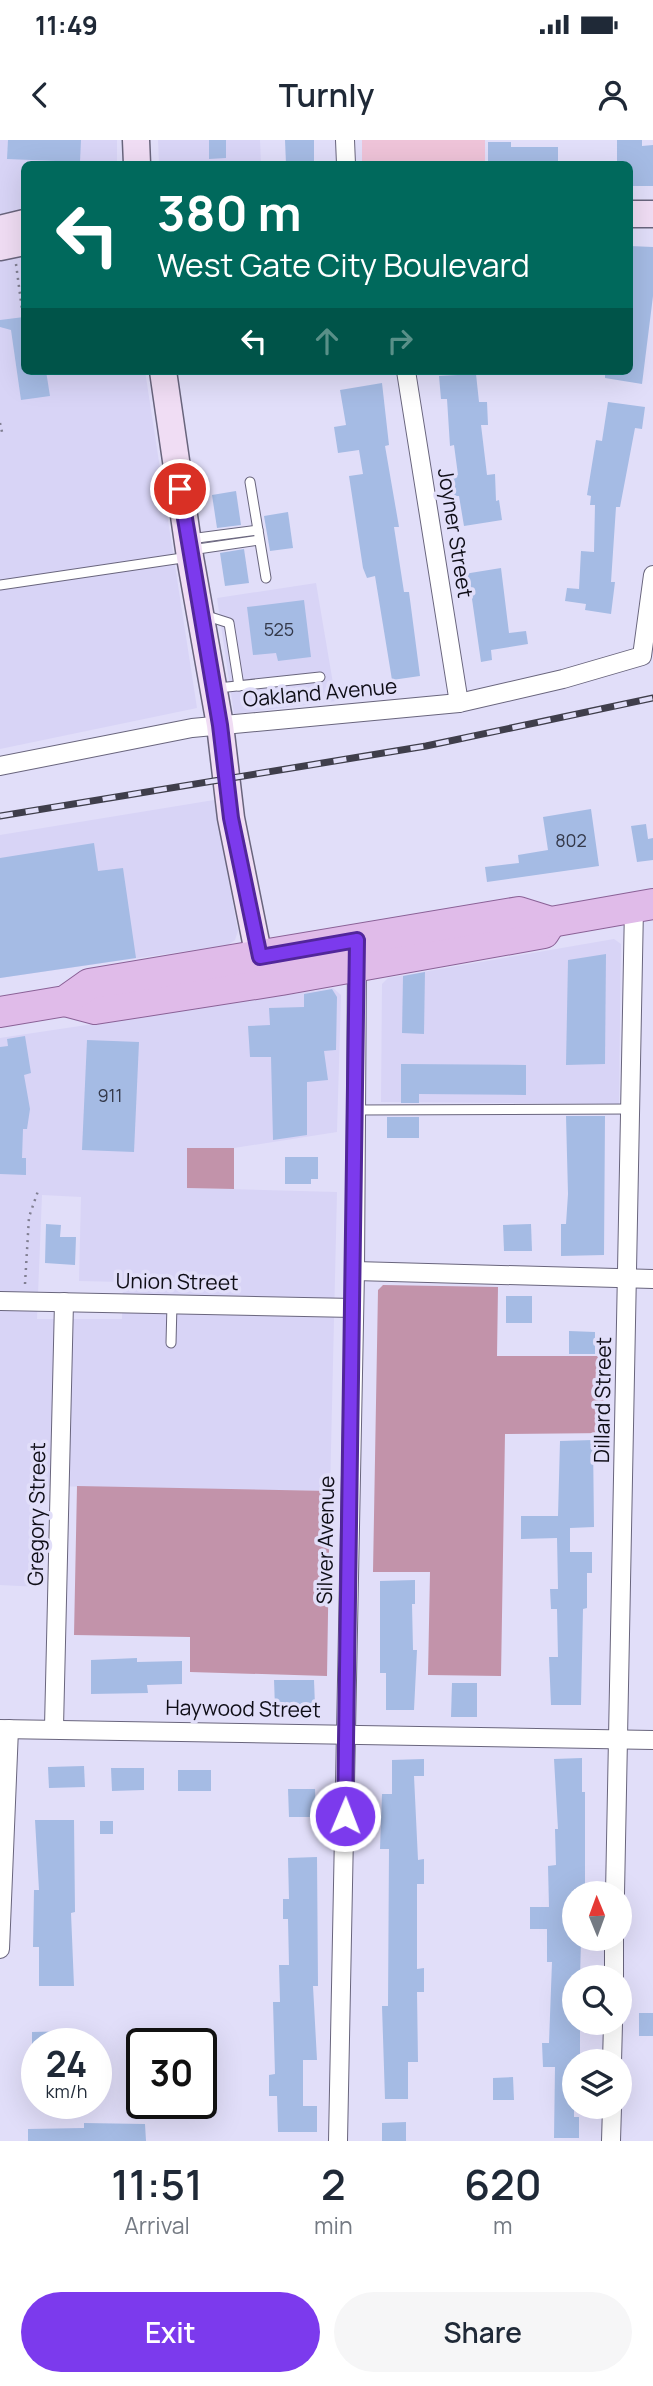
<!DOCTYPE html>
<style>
:root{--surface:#fff;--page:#f6f6f7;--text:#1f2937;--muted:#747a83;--accent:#7c3aed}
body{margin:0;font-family:Manrope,sans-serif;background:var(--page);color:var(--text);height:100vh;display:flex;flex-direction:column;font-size:26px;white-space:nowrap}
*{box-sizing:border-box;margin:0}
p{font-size:23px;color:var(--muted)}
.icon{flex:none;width:38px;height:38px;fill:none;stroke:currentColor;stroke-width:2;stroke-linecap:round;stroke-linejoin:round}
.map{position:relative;height:2001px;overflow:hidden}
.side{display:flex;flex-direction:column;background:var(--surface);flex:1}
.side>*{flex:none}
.banner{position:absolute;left:21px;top:21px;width:612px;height:214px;border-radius:10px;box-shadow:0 7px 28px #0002;background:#00695c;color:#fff;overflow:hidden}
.needle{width:46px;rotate:359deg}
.buttons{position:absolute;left:562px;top:1741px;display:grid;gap:14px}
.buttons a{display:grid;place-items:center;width:70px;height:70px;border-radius:50%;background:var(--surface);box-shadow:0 7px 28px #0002;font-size:35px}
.speed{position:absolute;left:21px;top:1888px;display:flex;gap:14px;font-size:35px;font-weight:700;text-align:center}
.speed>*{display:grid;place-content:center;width:91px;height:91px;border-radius:50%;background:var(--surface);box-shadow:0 7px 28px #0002;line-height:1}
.speed small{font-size:18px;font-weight:400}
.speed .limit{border:4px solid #111;border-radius:10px;background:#fff;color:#111}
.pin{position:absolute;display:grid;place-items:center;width:60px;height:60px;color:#fff;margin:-30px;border:4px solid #fff;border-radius:50%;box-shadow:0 2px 7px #0007}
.me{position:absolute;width:77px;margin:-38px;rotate:1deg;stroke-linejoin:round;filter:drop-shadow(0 0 5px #0008)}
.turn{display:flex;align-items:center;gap:24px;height:147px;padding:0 21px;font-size:32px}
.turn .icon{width:91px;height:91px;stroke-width:2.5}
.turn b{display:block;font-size:49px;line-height:60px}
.lanes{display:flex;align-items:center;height:66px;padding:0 21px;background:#0003;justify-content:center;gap:35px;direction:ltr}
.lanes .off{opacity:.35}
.eta{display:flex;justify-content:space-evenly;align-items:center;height:119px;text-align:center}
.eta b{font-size:42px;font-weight:600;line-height:49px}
.action{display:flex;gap:14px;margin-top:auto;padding:14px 21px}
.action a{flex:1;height:80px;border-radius:42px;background:var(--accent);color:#fff;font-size:28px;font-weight:600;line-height:80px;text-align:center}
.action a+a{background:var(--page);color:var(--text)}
.status{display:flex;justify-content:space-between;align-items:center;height:49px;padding:0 35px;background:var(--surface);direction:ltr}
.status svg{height:19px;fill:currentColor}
header{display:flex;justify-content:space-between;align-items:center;height:91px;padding:0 21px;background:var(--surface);font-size:32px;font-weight:600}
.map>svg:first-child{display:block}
.built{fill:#d8d4f6;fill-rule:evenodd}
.green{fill:#eec3d8}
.forest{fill:#c293aa}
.building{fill:#a5bbe4}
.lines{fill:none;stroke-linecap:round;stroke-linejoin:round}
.lane-casing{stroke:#69657d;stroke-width:11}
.street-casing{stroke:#69657d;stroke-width:20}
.secondary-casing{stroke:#69657d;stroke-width:29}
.primary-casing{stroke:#8a6196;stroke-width:32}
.path{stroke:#817f92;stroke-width:2.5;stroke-dasharray:2 5;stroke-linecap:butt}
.lane{stroke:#fff;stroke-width:9}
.street{stroke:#fff;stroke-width:18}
.secondary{stroke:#f0ddf4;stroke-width:26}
.primary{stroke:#e0bbe9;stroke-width:30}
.rail-casing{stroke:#3f3e4b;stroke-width:7}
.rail{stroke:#e1def9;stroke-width:4.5;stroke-dasharray:13;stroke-linecap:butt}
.route-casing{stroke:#51269a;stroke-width:18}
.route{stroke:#7c3aed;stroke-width:12}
.labels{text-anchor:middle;stroke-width:7;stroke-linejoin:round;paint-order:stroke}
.number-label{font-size:18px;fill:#34394a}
.street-label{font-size:21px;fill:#0f0e17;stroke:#e1def9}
</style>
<div class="status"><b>11:49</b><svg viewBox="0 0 49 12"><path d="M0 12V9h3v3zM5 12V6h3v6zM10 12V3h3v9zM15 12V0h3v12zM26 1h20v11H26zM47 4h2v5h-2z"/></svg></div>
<header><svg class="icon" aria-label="back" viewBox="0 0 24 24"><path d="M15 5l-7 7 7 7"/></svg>Turnly<svg class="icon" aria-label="person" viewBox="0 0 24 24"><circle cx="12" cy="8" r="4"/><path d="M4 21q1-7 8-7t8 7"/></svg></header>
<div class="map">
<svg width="653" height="2001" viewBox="0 0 653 2001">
<rect width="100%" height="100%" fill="#e1def9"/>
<g class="built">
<path d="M0,0h117v24h-93v207h121l52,337 -197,41z"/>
<path d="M158,0h102l1,24h-102z"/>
<path d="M316,443l20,118 -102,13 -17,-116z"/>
<path d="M214,660l24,131 -3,9 -7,5 -228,33v-143z"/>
<path d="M614,799l7,5 -2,160 -238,-2 1,-118 6,-6z"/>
<path d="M333,848l8,7 -4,137 -103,16h-46l-1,40 150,4 -7,299 -288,-5 -2,101 -40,-2v-547zM42,1055l39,2 -2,84 44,1 -1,37h-85z"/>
</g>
<rect class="green" x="362" y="0" width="123" height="24"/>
<g class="forest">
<path d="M187,1008h47v41l-47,-1z"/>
<path d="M383,1145l115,2 -1,69h114l-3,77 -103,1 -4,242 -73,-1 2,-103h-57l5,-282z"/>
<path d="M77,1346l253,5 -3,185 -137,-4v-35l-116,-2z"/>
</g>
<g class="building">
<path d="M8,0h73l-1,22 -73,-3z"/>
<path d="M209,0h17v18l-17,1z"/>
<path d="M285,0h29v24h-28z"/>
<path d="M617,0h25v6l11,-1v41h-23v-22h-13z"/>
<path d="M488,2h23v5h47v17h-70z"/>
<path d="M630,106l23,1v49l-11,88 -37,-6v-7h25l3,-75 -3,-1z"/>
<path d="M24,177v54h22l4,25 -29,4 -10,-70 -11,-3v-7z"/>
<path d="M476,234l3,28h8l1,23h-7l6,50 8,-1 1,27 3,-1 3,20 -38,6 -5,-30h-6l-1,-21h6l-4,-30 -4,1 -3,-47h-6l-2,-23z"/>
<path d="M382,243l7,62 -4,1 14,81h-5l10,65h5l11,84 -28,4 -17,-104 -8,2 -4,-10 -14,-92 14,-2 -4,-24 -21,3 -4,-26 12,-2 -6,-35z"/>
<path d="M608,262l37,5 -3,22 -7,-1 -15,79h-4l-5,75h4l-4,32 -26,-4 1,-6 -21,-3 2,-13 12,1 2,-38 13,1 1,-47h-5l1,-9 -4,-1 9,-55 6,1z"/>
<path d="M236,351l5,34 -24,3 -5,-33z"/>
<path d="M288,372l5,36 -23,3 -6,-35z"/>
<path d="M244,409l5,34 -24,3 -5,-33z"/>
<path d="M501,428l8,65 17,-2 2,13 -37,6 1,10 -11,2 -10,-70 -4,1 -3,-19z"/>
<path d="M304,460l7,57 -33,4 -2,-8 -23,2 -6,-48z"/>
<path d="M591,669l8,57 -112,16 -2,-15 34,-4 -1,-8 30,-5 -5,-33z"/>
<path d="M646,684l2,15 5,-1v22l-16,2 -6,-36z"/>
<path d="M94,703l4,28 25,-3 13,90 -136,20v-120z"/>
<path d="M606,814l-1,110 -39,1 2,-105z"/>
<path d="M425,832l-1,62 -22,-1 1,-57z"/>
<path d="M332,849l5,8 -1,53 -12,1 4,29 -21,2v53l-34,5 -2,-83h-21l-2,-31 22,-1 -1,-17 35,-1v-13z"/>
<path d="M25,896l6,37 -7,2 6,34 -3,20h-4l-1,29h4v17l-26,-1v-127l8,-1 -1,-7z"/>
<path d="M87,900l52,2 -5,110 -52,-2z"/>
<path d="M401,924l125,1v30l-107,-1v9h-18z"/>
<path d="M566,976h39l-1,139 -43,1v-32h5l2,-30z"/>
<rect x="387" y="977" width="32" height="21"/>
<path d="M285,1017h33v22h-7v5h-26z"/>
<path d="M46,1084l15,1 -1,12h16l-1,28 -30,-2z"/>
<path d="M531,1084l1,27h-28l-1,-26z"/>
<rect x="506" y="1156" width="26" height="27"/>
<path d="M569,1191l26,1v22h-26z"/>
<path d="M593,1300l1,87 -24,1v24h22v21h-5v35l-4,1 -2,96h-30l-2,-48h9l-1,-48h-6l-1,-20h8l-1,-51 -36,1v-23h37l2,-75z"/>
<path d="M415,1440v24h-3l1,46h4l-3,60h-28v-37h-6v-92z"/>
<path d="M137,1518v4l45,-1v23l-35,1 1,8 -57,1v-34z"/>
<path d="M274,1540h40l1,26 -40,1z"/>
<path d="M452,1543h25v34h-26z"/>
<path d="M582,1618v34h3v97h-11v52l7,-1 -1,38h-6v45h6v39h-6v55h5v21h-25l1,-71h-12l-1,-24h7l3,-81h-5v-33h-17v-22h19l-1,-41 8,-1 -1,-36h3l-4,-70z"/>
<path d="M424,1619v17h-10l4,84 6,-1v25h-7v85l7,-1v24h-7l1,70h-10v37h-23l-3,-93h6l1,-157h-9l2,-55h10v-34z"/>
<path d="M84,1626l1,21 -36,1 -1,-21z"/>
<path d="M111,1628h33v22l-32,1z"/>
<rect x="178" y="1630" width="33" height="21"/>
<path d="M288,1649h27l1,28h-27z"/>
<path d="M35,1680h39l1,92 -4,1 3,73h-35v-39h-6l1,-57h5z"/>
<rect x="100" y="1681" width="13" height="13"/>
<path d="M317,1717l1,129h-5l4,74h-14v46h14v26h-39l-1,-36h-8v-21l6,-1 -2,-72h7l-1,-37h10l-1,-46h-5v-20h6l-1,-41z"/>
<rect x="639" y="1873" width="14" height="23"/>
<path d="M72,1891v13h-40v-12z"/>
<path d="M513,1937l1,23h-21v-22z"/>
<path d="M406,1982v19h-24v-18z"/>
<path d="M84,1983l61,1 1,17h-118v-12l56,-1z"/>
</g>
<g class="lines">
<g class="lane-casing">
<g id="lane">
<path d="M250,342l16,96"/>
<path d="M190,399l68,-9"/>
<path d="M191,410l68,-10"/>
<path d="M0,445l189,-28"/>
<path d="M204,475l25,8 10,63"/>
<path d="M218,548l102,-11"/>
<path d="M356,970l274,-1"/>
<path d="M171,1203l1,-39"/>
</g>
</g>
<g class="street-casing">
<g id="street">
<path d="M345,0l1,24"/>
<path d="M406,231l53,332"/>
<path d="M0,626l192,-38 267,-25 104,-24 79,-23 11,-81"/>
<path d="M355,1131l298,8"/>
<path d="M0,1161l354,7"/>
<path d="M54,1587l10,-425"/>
<path d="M0,1589l653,11"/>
<path d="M615,1754l19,-987"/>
<path d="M0,1809l9,-220"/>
<path d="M614,1838v-39"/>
<path d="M612,1922l1,-39"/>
<path d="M338,2001l17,-870 2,-313"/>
<path d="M611,2001l1,-34"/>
</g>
</g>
<g class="secondary-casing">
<g id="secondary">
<path d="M136,0l1,24"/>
<path d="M630,74h23"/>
<path d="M0,89l24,-6"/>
<path d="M0,107l24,-5"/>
<path d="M163,231l27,186 30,168 11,93 32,159"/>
</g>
</g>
<g class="primary-casing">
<g id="primary">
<path d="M65,861l30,8 186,-29 263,-47 7,-11"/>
<path d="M0,872l65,-11 24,-17 430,-72 32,10 102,-18"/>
</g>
</g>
<g class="path">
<path d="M16,124l7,53"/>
<path d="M0,283l2,9"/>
<path d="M25,1144l4,-67 9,-26"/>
</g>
<use href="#lane" class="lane"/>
<use href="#street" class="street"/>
<use href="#secondary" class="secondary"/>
<use href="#primary" class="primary"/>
<g class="rail-casing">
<path id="rail" d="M0,676l426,-70 227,-48"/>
</g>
<use href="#rail" class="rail"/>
</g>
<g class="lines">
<g class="route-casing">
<path id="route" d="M180,349l40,236 11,93 29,139 97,-17 -12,876"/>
</g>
<use href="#route" class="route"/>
</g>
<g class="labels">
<g class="number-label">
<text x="279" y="496">525</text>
<text x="571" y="707">802</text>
<text x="110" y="962">911</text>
</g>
<g class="street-label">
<text transform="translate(455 393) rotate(81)" y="7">Joyner Street</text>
<text transform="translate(320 553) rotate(-5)" y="7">Oakland Avenue</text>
<text transform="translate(177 1142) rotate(1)" y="7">Union Street</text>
<text transform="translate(603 1260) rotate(-89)" y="7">Dillard Street</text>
<text transform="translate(37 1374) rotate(-89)" y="7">Gregory Street</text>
<text transform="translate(326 1400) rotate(-89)" y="7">Silver Avenue</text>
<text transform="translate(243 1569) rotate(1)" y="7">Haywood Street</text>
</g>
</g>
</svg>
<div class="buttons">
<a><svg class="needle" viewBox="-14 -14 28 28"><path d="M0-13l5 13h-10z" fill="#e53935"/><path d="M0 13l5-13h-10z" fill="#747a83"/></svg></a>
<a><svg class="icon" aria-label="search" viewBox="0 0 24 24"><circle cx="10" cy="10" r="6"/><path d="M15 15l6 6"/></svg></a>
<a><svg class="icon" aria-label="layers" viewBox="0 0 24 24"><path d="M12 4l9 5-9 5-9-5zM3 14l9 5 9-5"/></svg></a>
</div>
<div class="speed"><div>24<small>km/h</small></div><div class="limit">30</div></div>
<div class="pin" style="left:180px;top:349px;background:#d93025"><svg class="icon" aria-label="arrive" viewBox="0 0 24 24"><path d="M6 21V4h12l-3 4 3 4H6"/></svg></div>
<svg class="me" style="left:345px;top:1676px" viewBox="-20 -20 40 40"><circle r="17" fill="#7c3aed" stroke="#fff" stroke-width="3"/><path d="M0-11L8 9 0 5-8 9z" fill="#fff"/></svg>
<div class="banner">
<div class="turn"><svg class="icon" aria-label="left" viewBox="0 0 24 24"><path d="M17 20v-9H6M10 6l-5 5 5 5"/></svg><div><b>380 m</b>West Gate City Boulevard</div></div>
<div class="lanes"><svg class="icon" aria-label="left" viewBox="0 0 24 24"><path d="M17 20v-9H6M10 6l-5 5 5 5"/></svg><svg class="icon off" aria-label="ahead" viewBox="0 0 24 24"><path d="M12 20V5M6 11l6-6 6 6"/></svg><svg class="icon off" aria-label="right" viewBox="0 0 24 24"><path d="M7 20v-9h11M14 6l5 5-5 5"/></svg></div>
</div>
</div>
<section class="side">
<div class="eta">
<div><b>11:51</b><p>Arrival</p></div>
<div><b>2</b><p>min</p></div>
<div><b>620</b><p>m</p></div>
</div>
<div class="action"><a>Exit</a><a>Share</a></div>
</section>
